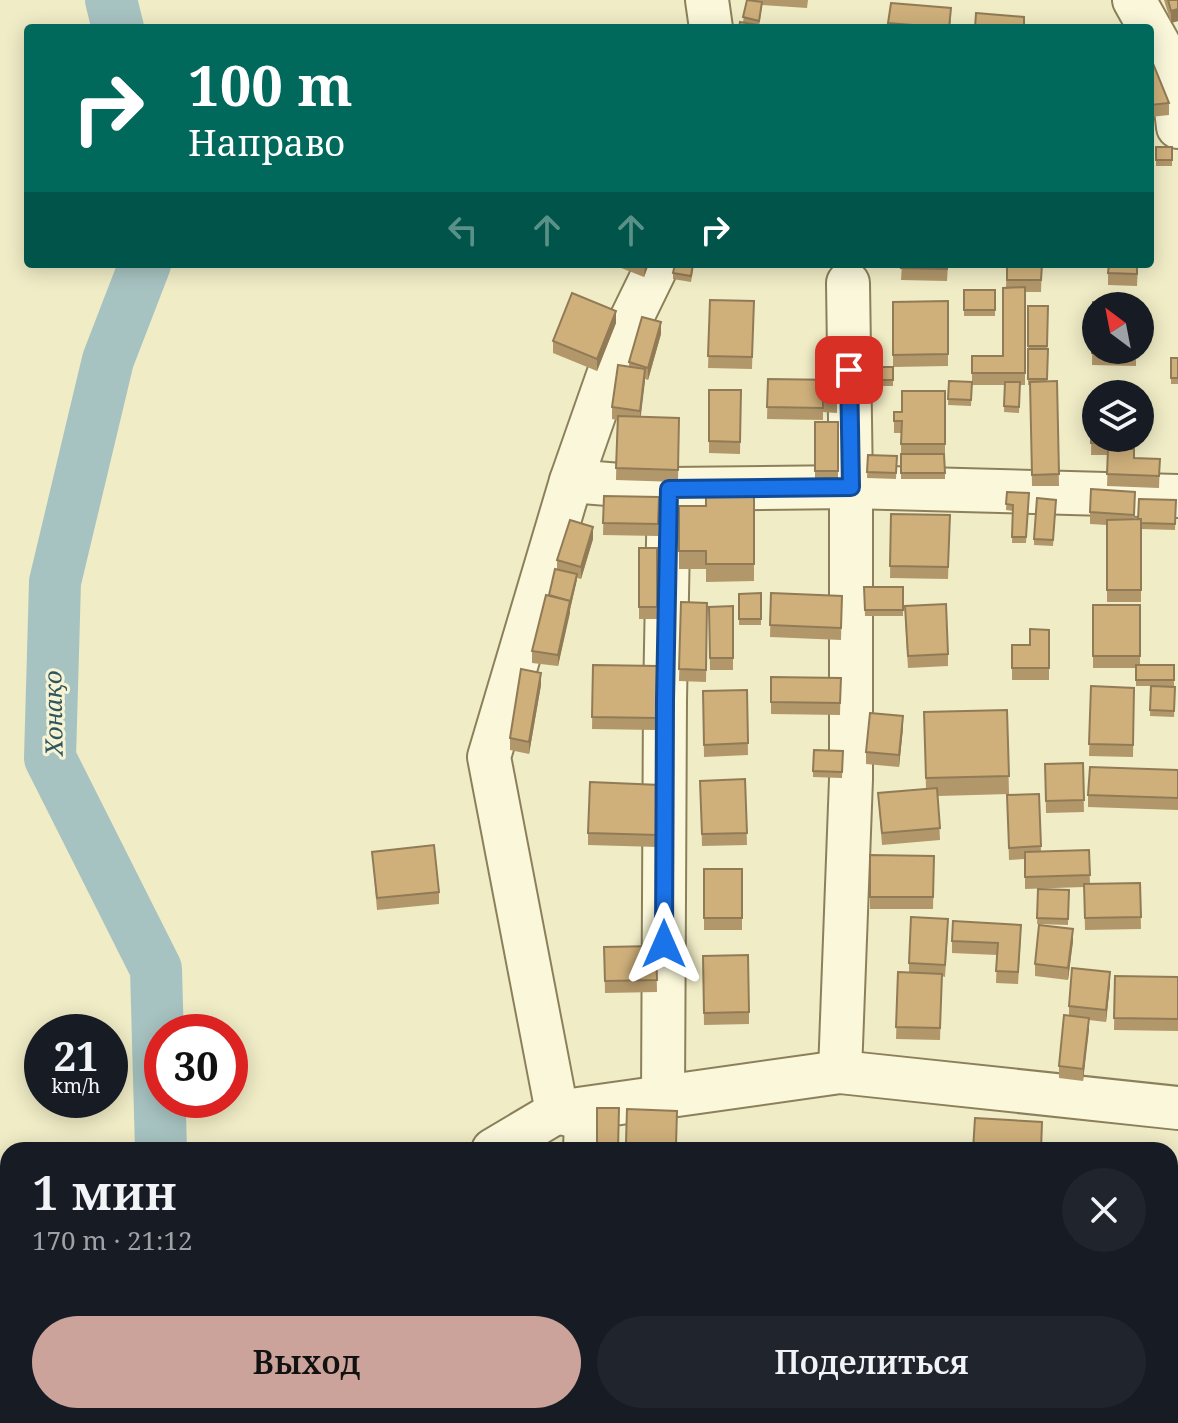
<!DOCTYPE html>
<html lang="ru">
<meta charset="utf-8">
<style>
:root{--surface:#171b24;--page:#20242c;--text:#f1f3f6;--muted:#9ea1a6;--accent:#cba39a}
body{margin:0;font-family:"Noto Serif",serif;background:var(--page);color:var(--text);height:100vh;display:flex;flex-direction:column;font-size:30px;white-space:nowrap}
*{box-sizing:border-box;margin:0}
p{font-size:26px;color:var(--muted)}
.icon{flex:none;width:44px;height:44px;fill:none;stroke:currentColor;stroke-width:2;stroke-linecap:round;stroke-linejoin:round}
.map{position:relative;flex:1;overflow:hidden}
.drawer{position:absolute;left:0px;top:1142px;width:1178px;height:282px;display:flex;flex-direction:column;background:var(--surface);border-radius:24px 24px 0 0;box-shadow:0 4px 20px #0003}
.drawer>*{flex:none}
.guide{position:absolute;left:24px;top:24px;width:1130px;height:244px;border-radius:8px;box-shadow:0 4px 20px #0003;background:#00695c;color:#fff;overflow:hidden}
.needle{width:52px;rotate:328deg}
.controls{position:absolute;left:1082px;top:292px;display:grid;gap:16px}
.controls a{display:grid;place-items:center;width:72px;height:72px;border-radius:50%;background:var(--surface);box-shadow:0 4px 20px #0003;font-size:40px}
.speed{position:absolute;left:24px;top:1014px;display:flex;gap:16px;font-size:40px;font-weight:700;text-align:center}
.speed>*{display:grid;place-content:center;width:104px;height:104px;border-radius:50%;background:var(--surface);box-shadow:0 4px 20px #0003;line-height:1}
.speed small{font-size:20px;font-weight:400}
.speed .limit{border:12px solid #d22;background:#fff;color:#111}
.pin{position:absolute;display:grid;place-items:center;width:68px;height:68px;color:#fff;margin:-34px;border-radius:16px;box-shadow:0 4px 12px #0006}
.me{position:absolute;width:88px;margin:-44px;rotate:0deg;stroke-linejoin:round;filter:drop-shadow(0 0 6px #0008)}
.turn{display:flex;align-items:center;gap:28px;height:168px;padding:0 32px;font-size:36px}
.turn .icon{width:104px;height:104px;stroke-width:2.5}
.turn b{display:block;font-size:56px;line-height:68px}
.lanes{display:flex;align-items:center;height:76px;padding:0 32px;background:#0003;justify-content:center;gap:40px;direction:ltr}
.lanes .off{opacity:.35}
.round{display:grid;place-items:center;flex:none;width:84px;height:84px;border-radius:42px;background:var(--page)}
.summary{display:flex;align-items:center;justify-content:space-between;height:136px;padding:0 32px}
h1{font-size:48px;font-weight:600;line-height:60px}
.action{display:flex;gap:16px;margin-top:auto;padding:16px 32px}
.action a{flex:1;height:92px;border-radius:48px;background:var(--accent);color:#111;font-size:32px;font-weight:600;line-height:92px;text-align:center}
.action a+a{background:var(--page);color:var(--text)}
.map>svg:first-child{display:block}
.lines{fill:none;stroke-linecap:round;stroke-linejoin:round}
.river{stroke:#a7c3c1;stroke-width:52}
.minor-casing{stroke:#8c805b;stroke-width:46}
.minor{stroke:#faf7da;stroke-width:42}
.wall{fill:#b2976a}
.shaded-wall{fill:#917b56}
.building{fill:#cfb07b;stroke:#917b56;stroke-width:2}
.route-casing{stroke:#114b97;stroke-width:20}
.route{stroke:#1a73e8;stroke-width:14}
.labels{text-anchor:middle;stroke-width:6;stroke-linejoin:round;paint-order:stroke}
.water-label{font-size:24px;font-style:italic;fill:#2e555c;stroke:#f7f4d6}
</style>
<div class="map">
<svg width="1178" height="1423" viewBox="0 0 1178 1423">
<rect width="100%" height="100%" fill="#f0ecc6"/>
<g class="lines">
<g class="river">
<path d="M111,0l7,28"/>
<path d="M145,264l-37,96 -53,222 -5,176 106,211 5,181"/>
<path d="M124,1416l1,7"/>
</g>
<g class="minor-casing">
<g id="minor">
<path d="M707,0l4,28"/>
<path d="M1134,0l37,66 7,61"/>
<path d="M571,481l98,8"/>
<path d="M1178,496l-327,-9 -182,2 -4,211 -2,397 177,-25 338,36"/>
<path d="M840,1072l11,-293v-292l-3,-204"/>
<path d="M557,1112l106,-15"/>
<path d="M557,1112l29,7 -1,31"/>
<path d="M493,1150l64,-38 -68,-355 82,-276 48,-137 39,-80"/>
<path d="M1170,1329h8"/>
<path d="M226,1423l1,-7"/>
<path d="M583,1423v-7"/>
</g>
</g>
<use href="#minor" class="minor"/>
</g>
<g class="wall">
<path d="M747,0h61l-1,8 -45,-3 -3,22 -16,-5z"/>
<path d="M1164,0h14v21l-7,2z"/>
<path d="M951,20l-1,8h-62v-5z"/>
<path d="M1150,56l19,47v12l-19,2z"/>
<rect x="1156" y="147" width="16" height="19"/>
<path d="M611,264h38l-5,13z"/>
<path d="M694,264l-3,18 -18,-3v-6z"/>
<path d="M902,264h46l-1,17 -46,-1z"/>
<path d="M1007,264h35l-1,28h-16v93h-5l-1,28 -15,-1 1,-27h-33v-29h31z"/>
<path d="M1138,264l-1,22 -29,-1v-12z"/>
<rect x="964" y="290" width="31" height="26"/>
<path d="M710,300l44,1 -2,68 -44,-1z"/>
<path d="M948,301v65l-55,1v-65z"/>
<path d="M1093,302l43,48v16l-44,-1z"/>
<path d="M1028,306h20l-1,75h10l2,105h-27l-2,-101h-2z"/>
<path d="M616,323l-19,48 -44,-18v-12z"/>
<path d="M661,334l-13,46 -3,-1 -5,38 39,1 -1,64 -62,-2 1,-60 -5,-1v-12l17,-40v-5z"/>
<rect x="1171" y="358" width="7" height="26"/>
<rect x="865" y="367" width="28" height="19"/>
<path d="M768,379l69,1v33l-14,-1v8l-56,-1z"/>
<path d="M949,381l23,1 -1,24 -23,-1z"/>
<path d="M709,390h32l-1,64 -31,-1z"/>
<path d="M945,391v88h-44v-46h-7v-21h8z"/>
<path d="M1092,394l43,44 -1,20 26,1 -1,29 -52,-2 1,-31h-17z"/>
<rect x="815" y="422" width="23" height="61"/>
<path d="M868,455l29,1 -1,23 -29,-1z"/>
<path d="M754,485v96l-48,1v-13h-27v-63h27z"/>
<path d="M1007,492l22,1 -3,50h-14l1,-32 -7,-1z"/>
<path d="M604,496l55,1 -1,39 -55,-1z"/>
<path d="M1176,500l-1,30 -34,-1v73h-34v-77l-17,-1v-12l45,-8 -1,15h4z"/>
<path d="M1056,506l-3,40 -19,-1v-6z"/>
<path d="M891,514l59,1 -2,64 -58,-1z"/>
<path d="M593,539l-12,40 -4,-1 -19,88 -26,-3v-12l25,-82v-9z"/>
<rect x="639" y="548" width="18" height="71"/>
<path d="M864,587h39v29h-38z"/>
<path d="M761,593v32h-22v-31z"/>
<path d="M771,593l71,3 -1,44 -71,-3z"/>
<path d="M681,602l26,1 -1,79 -27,-1z"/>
<path d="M1093,605h47v60h34v21h-38v-18h-43z"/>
<path d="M733,606v64h-23l-1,-63z"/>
<path d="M905,618l43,36v12l-40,2z"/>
<path d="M1049,630v50h-37v-35h18z"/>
<path d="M593,665l65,1 -2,64 -64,-1z"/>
<path d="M771,677l70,1 -1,37 -69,-1z"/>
<path d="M541,685l-12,69 -19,-4v-12z"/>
<path d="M1091,686l43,2 -1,69 -44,-1z"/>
<path d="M1151,686l24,1 -1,30 -24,-1z"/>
<path d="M747,690l1,65 -44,2 -1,-66z"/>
<path d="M1007,710l2,84 -71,2 2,44 -58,5 -4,-52 48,-4 -2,-77z"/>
<path d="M903,728l-4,39 -33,-3v-12z"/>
<path d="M843,751l-1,27 -29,-1v-6z"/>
<path d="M1083,763l1,49 -38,1 -1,-49z"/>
<path d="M1178,770v40l-90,-3v-12z"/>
<path d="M745,779l2,66 -45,1 -2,-65z"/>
<path d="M660,785l-2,62 -70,-2v-12z"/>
<path d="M1039,794l2,58 48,-2 1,34 50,-1 1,46 -56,1 -1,-43 -59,2v-30l-16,1 -2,-65z"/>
<path d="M372,852l67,40v12l-62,6z"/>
<path d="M870,855l64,1 -1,53h-63z"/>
<rect x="704" y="869" width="38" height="61"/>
<path d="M1038,889l31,1 -1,35 -31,-1z"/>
<path d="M948,931l-3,46 -3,-1 -2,64 -44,-1 2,-67 11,1v-10z"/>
<path d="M1021,937l-3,47 -22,-1 1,-28 -45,-2v-12z"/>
<path d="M1073,941l-5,39 -33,-4v-12z"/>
<path d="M656,946l1,46 -52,1 -1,-46z"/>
<path d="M703,956l46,56v12l-45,1z"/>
<path d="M1115,976l63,1v54l-64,-1z"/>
<path d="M1110,984l-4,38 -17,-2 -6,61 -24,-3v-12l10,-50v-10z"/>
<path d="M627,1109l50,2v39h-51z"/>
<path d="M1170,1209h8v108h-8v-84l6,-1h-6z"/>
</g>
<g class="shaded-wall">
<path d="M1178,9v12l-7,2v-12z"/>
<path d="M645,264h4l-5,13z"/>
<path d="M616,311v12l-19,48v-12z"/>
<path d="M661,322v12l-13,46v-12z"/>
<path d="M645,369v12l-5,42v-12z"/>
<path d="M593,527v12l-12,40v-12z"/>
<path d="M577,574v6l-7,29v-6z"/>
<path d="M570,601v12l-12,53v-11z"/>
<path d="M541,673v12l-12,69v-12z"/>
<path d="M903,716v12l-4,39v-12z"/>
<path d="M1073,929v12l-5,39v-12z"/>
<path d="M1110,972v12l-4,38v-12z"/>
<path d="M1089,1018v12l-6,51v-12z"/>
</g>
<g class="building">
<path d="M747,0l15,2 -3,19 -16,-4z"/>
<path d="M1168,0h10v9l-7,2z"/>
<path d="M891,3l60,5 -2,20 -61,-5z"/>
<path d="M976,13l48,4v11h-49z"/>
<path d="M740,22l18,3 -1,3h-18z"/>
<path d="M1150,56l19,47 -19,2z"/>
<rect x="1156" y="147" width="16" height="13"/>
<path d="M675,264h18l-2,12 -18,-3z"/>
<path d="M902,264h45v5l-46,-1z"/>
<path d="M1007,264h35l-1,16h-34z"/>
<path d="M1109,264h28v10l-29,-1z"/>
<path d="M1025,287v86h-53v-17h31v-68z"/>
<rect x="964" y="290" width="31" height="20"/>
<path d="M572,293l44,18 -19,48 -44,-18z"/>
<path d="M710,300l44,1 -2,56 -44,-1z"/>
<path d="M948,301v53l-55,1v-53z"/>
<path d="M1093,302l44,1v3h-41v44h40v4l-44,-1z"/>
<path d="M1028,306h20l-1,40h-19z"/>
<path d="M642,317l19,5 -13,46 -19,-6z"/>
<path d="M1028,349h20l-1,30h-19z"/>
<rect x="1171" y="358" width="7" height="20"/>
<path d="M618,365l27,4 -5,42 -28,-4z"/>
<rect x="865" y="367" width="28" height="13"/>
<path d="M768,379l69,1v21h-14v7l-56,-1z"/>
<path d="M949,381l23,1 -1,18 -23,-1z"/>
<path d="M1057,381l2,93 -27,1 -2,-93z"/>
<path d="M1005,382h15l-1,25 -15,-1z"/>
<path d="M709,390h32l-1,52 -31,-1z"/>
<path d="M902,391h43v53h-44l1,-23h-8v-9h8z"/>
<path d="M1092,394h12h-8v44h39v6l-44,-1z"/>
<path d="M618,416l61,2 -1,52 -62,-2z"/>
<rect x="815" y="422" width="23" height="49"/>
<path d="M1108,449h26v9l26,1 -1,17 -52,-2z"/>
<path d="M901,454h43l1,19h-44z"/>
<path d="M868,455l29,1 -1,17 -29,-1z"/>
<path d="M706,485h48v79h-48v-13h-27v-45h27z"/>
<path d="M1091,489l44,3 -1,23 -44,-3z"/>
<path d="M1007,492l22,1 -3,44h-14l1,-32 -7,-1z"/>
<path d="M604,496l55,1 -1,27 -55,-1z"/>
<path d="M1037,498l19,2 -3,40 -19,-1z"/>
<path d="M1139,499l37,1 -1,24 -34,-1v-4h-3z"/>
<path d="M891,514l59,1 -2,52 -58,-1z"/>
<path d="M1141,519v71h-34v-70z"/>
<path d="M570,520l23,7 -12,40 -24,-7z"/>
<rect x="639" y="548" width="18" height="59"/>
<path d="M555,569l22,5 -7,29v-2l-21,-6z"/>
<path d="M864,587h39v23h-38z"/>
<path d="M761,593v26h-22v-25z"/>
<path d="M771,593l71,3 -1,32 -71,-3z"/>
<path d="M546,595l24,6 -12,54 -26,-4z"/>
<path d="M681,602l26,1 -1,67 -27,-1z"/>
<path d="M946,604l2,50 -40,2 -3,-50z"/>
<rect x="1093" y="605" width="47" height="51"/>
<path d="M733,606v52h-23l-1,-51z"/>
<path d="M1030,629l19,1v38h-37v-23h18z"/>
<path d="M593,665l65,1 -2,52 -64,-1z"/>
<rect x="1136" y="665" width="38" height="15"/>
<path d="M521,669l20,4 -12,69 -19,-4z"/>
<path d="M771,677l70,1 -1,25 -69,-1z"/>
<path d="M1091,686l43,2 -1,57 -44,-1z"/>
<path d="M1151,686l24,1 -1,24 -24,-1z"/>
<path d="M747,690l1,53 -44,2 -1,-54z"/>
<path d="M1007,710l2,66 -83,2 -2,-66z"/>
<path d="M870,713l33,3 -4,39 -33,-3z"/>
<path d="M814,750l29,1 -1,21 -29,-1z"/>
<path d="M1083,763l1,37 -38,1 -1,-37z"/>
<path d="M1090,767l88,3v28l-90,-3z"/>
<path d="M745,779l2,54 -45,1 -2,-53z"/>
<path d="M590,782l70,3 -2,50 -70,-2z"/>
<path d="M937,788l3,40 -58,5 -4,-40z"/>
<path d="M1039,794l2,52 -32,2 -2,-53z"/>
<path d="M434,845l5,47 -62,6 -5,-46z"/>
<path d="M1089,850l1,25 -65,2v-25z"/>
<path d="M870,855l64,1 -1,41h-63z"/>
<rect x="704" y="869" width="38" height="49"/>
<path d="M1140,883l1,34 -56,1 -1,-34z"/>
<path d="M1038,889l31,1 -1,29 -31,-1z"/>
<path d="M911,917l37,2 -3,46 -36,-2z"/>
<path d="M953,921l68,4 -3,47 -22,-1 2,-28 -46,-2z"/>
<path d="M1039,925l34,4 -5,39 -33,-4z"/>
<path d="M656,946l1,34 -52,1 -1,-34z"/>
<path d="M748,955l1,57 -45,1 -1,-57z"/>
<path d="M1072,968l38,4 -4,38 -37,-4z"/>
<path d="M898,972l44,2 -2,54 -44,-1z"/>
<path d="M1115,976l63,1v42l-64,-1z"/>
<path d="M1064,1015l25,3 -6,51 -24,-3z"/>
<path d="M597,1108h22l-1,42h-21z"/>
<path d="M627,1109l50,2 -1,34 -50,-2z"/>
<path d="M975,1118l67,4 -1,28h-68z"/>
<rect x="1170" y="1209" width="8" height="17"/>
<path d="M1178,1232v26l-8,2v-27z"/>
<path d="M1178,1267v38h-8v-37z"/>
<path d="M1170,1412h8v11h-13v-7h5z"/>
<path d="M268,1416h45l-1,7h-44z"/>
<path d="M397,1416h24l1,7h-23z"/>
<path d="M547,1416h30v7h-54v-5z"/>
<path d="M1001,1416h41l-1,7h-40z"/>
</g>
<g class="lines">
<g class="route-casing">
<path id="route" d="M664,944l1,-244 4,-211 182,-2 -2,-117"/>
</g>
<use href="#route" class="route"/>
</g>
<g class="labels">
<g class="water-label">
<text transform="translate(54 713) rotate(-91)" y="8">Хонақо</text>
</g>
</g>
</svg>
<div class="controls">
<a><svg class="needle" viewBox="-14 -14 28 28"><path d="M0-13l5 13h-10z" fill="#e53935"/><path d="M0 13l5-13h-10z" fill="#9ea1a6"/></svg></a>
<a><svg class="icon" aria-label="layers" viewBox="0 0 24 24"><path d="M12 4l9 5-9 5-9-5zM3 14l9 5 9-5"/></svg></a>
</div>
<div class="speed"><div>21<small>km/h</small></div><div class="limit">30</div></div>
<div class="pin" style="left:849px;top:370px;background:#d93025"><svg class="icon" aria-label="arrive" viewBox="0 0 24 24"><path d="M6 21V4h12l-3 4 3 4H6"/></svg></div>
<svg class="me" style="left:664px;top:944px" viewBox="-20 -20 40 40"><path d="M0-17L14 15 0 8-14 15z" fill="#1a73e8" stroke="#fff" stroke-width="4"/></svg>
<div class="guide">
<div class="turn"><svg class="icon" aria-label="right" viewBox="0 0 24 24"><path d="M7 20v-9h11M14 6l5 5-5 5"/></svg><div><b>100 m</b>Направо</div></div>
<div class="lanes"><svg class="icon off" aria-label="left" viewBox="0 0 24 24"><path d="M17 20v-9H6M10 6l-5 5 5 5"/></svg><svg class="icon off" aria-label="ahead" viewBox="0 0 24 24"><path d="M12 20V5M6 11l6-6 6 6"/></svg><svg class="icon off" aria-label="ahead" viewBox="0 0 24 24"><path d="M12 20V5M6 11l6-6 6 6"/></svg><svg class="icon" aria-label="right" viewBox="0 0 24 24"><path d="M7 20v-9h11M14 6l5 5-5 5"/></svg></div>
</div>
<section class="drawer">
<div class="summary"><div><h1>1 мин</h1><p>170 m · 21:12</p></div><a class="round"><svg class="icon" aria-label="close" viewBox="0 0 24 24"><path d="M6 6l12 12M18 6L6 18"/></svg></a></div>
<div class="action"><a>Выход</a><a>Поделиться</a></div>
</section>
</div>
